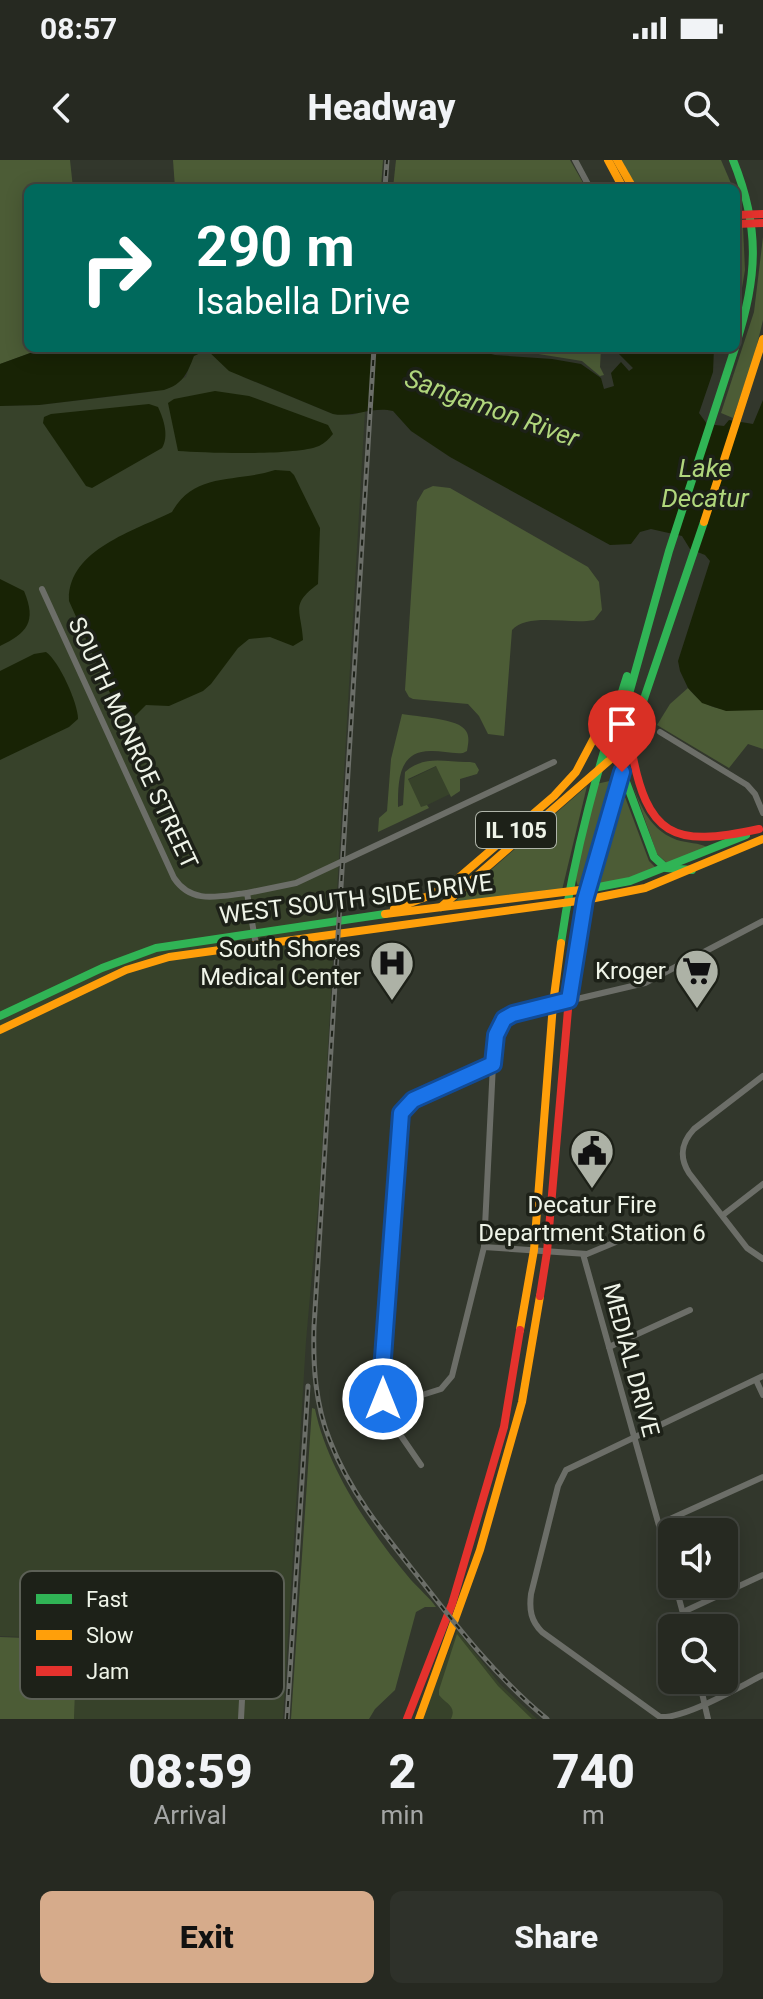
<!DOCTYPE html>
<style>
:root{--surface:#262921;--page:#2e312a;--text:#f1f3f6;--muted:#a4a6a5;--line:#42453f;--accent:#d6ab8b}
body{margin:0;font-family:Roboto,sans-serif;background:var(--page);color:var(--text);height:100vh;display:flex;flex-direction:column;font-size:30px;white-space:nowrap}
*{box-sizing:border-box;margin:0}
p{font-size:26px;color:var(--muted)}
.icon{flex:none;width:44px;height:44px;fill:none;stroke:currentColor;stroke-width:2;stroke-linecap:round;stroke-linejoin:round}
.map{position:relative;height:1559px;overflow:hidden}
.side{display:flex;flex-direction:column;background:var(--surface);flex:1}
.side>*{flex:none}
.guide{position:absolute;left:24px;top:24px;width:716px;height:168px;border-radius:12px;box-shadow:0 4px 20px #0003,0 0 0 2px var(--line);background:#00695c;color:#fff;overflow:hidden}
.buttons{position:absolute;left:658px;top:1358px;display:grid;gap:16px}
.buttons a{display:grid;place-items:center;width:80px;height:80px;border-radius:12px;background:var(--surface);box-shadow:0 4px 20px #0003,0 0 0 2px var(--line);font-size:40px}
.pin{position:absolute;display:grid;place-items:center;width:68px;height:68px;color:#fff;margin:-82px -34px;border-radius:50% 50% 50% 0;rotate:-45deg;box-shadow:0 0 8px #0007}
.pin .icon{rotate:45deg}
.me{position:absolute;width:88px;margin:-44px;rotate:0deg;stroke-linejoin:round;filter:drop-shadow(0 0 6px #0008)}
.turn{display:flex;align-items:center;gap:28px;height:168px;padding:0 40px;font-size:36px}
.turn .icon{width:104px;height:104px;stroke-width:2.5}
.turn b{display:block;font-size:56px;line-height:68px}
.eta{display:flex;justify-content:space-evenly;align-items:center;height:136px;text-align:center}
.eta b{font-size:48px;font-weight:800;line-height:56px}
.action{display:flex;gap:16px;margin-top:auto;padding:16px 40px}
.action a{flex:1;height:92px;border-radius:12px;background:var(--accent);color:#111;font-size:32px;font-weight:800;line-height:92px;text-align:center}
.action a+a{background:var(--page);color:var(--text)}
.status{display:flex;justify-content:space-between;align-items:center;height:56px;padding:0 40px;background:var(--surface);direction:ltr}
.status svg{height:22px;fill:currentColor}
header{display:flex;justify-content:space-between;align-items:center;height:104px;padding:0 40px;background:var(--surface);font-size:36px;font-weight:800}
.map>svg:first-child{display:block}
.built{fill:#37422a}
.green{fill:#4c5c36}
.water{fill:#182305}
.lines{fill:none;stroke-linecap:round;stroke-linejoin:round}
.street{stroke:#6c6e68;stroke-width:6}
.fast{stroke:#30b455;stroke-width:8}
.slow{stroke:#ff9f0a;stroke-width:8}
.jam{stroke:#e5322d;stroke-width:8}
.rail-casing{stroke:#6b6e68;stroke-width:5}
.rail{stroke:#1d2118;stroke-width:2;stroke-dasharray:6;stroke-linecap:butt}
.route-casing{stroke:#114b97;stroke-width:20}
.route{stroke:#1a73e8;stroke-width:14}
.labels{text-anchor:middle;stroke-width:7;stroke-linejoin:round;paint-order:stroke}
.shield{fill:#1d2118;stroke:#b0b5aa;stroke-width:2}
.shield-label{font-size:22px;font-weight:bold;fill:#eff4e8}
.street-label{font-size:24px;fill:#eff4e8;stroke:#1d2118}
.poi-label{font-size:24px;fill:#eff4e8;stroke:#1d2118;text-anchor:end}
.water-label{font-size:26px;font-style:italic;fill:#b0d67c;stroke:#1d2118}
.key{fill:#1d2118;stroke:#5c6056;stroke-width:2}
.key-label{font-size:22px;fill:#eff4e8}
</style>
<div class="status"><b>08:57</b><svg viewBox="0 0 49 12"><path d="M0 12V9h3v3zM5 12V6h3v6zM10 12V3h3v9zM15 12V0h3v12zM26 1h20v11H26zM47 4h2v5h-2z"/></svg></div>
<header><svg class="icon" aria-label="back" viewBox="0 0 24 24"><path d="M15 5l-7 7 7 7"/></svg>Headway<svg class="icon" aria-label="search" viewBox="0 0 24 24"><circle cx="10" cy="10" r="6"/><path d="M15 15l6 6"/></svg></header>
<div class="map">
<svg width="763" height="1559" viewBox="0 0 763 1559">
<rect width="100%" height="100%" fill="#32372c"/>
<g class="built">
<path d="M207,190l36,27 90,37 19,1 13,-4 -45,773 -14,157 -23,378h-209l3,-80 -77,-3v-1230l39,-1 110,-13 37,-15 7,-21z"/>
<path d="M437,606l13,28 -29,14 -13,-28z"/>
<path d="M457,1470l43,54 37,35h-115z"/>
</g>
<g class="green">
<path d="M0,0h70l3,28h-45v160h16l-44,16z"/>
<path d="M173,0h210l-2,28h-206z"/>
<path d="M396,0h174l16,28h-193z"/>
<path d="M620,0h101l12,28h-94l-8,-6z"/>
<path d="M736,67h7l2,43 -9,54z"/>
<path d="M763,77v83l-9,37 -21,61 -12,-5 33,-101z"/>
<path d="M563,188h38l-1,19 4,8 -4,1 -18,-15 -56,-9 2,-3 20,2z"/>
<path d="M433,326l17,2 138,79 11,15 3,28 -8,10c-23,5 -66,-8 -82,10l-8,106 -16,-2 -9,-18 -11,-12 -55,-5 -4,-2 -4,-7 12,-188 7,-12z"/>
<path d="M688,528c23,29 44,20 75,22v39l-15,-5 -19,24 -72,-43 13,-21z"/>
<path d="M402,554c15,3 57,4 64,17 4,6 2,13 1,20l-4,2c-10,1 -21,-2 -31,-2 -34,-1 -34,30 -34,56l5,-2 2,-33c20,-18 42,-9 65,-10l5,1 4,7 -2,4 -17,5v12l-9,6 -15,-31 -28,13 13,28 6,-2 2,3 -51,24 1,-14 8,-7 4,-52z"/>
<path d="M627,609c11,29 18,59 50,71 10,3 23,3 30,7l-40,16 -10,-9z"/>
<path d="M614,620l-24,85 -4,12 -8,9 -3,-9 21,-93z"/>
<path d="M587,626l-25,104 -110,14z"/>
<path d="M622,629l27,72 8,8 -25,9 -38,6 25,-93z"/>
<path d="M312,1248l3,1c12,60 57,125 96,171 8,9 18,17 25,27h-11l-9,5 -21,78 -20,19 -6,10h-78z"/>
<path d="M457,1474l41,52 34,33h-81c6,-13 -5,-15 -12,-24v-5z"/>
<path d="M0,1477l77,3 -3,79h-74z"/>
</g>
<g class="water">
<path d="M44,188h424l27,7 57,4 29,5 20,14 3,11 10,-3 -3,-13 10,-11 8,9 4,-3 -15,-15v-5h96l-1,24 -14,41 8,11 17,2 5,-6 24,4 10,-24v310l-37,1 -24,-8 -14,-15 -8,-17 -2,-10 32,-100 -5,-6 -15,-6 -8,-13 -31,-7 -11,3 -9,12 -21,1 -160,-88 -39,-26 -18,-20c-21,-5 -39,7 -60,3l-104,-43 -22,-21 -13,6c-7,18 -11,28 -30,34l-125,15 -39,1v-42z"/>
<path d="M215,231l34,5 79,29 5,9c-4,5 -8,9 -14,12 -25,10 -112,7 -141,5l-10,-48 6,-4z"/>
<path d="M149,244l9,3c6,13 11,29 4,41l-70,40 -6,-2 -43,-63 1,-6 7,-3z"/>
<path d="M275,310l15,1 4,4 26,53 -2,56c-28,21 -17,25 -15,56l-10,6 -23,-9 -21,2 -11,9 -27,36 -8,7 -34,15 -23,-1 -16,16 -8,-1 -53,-119c-2,-51 65,-70 103,-89 23,-41 64,-29 103,-42z"/>
<path d="M0,419l24,12c13,31 3,42 -24,55z"/>
<path d="M46,492c13,9 32,51 32,67l-9,8 -69,33v-89l34,-17z"/>
</g>
<g class="lines">
<g class="street">
<path d="M575,0l15,28"/>
<path d="M42,429l132,289c18,27 45,18 73,15l9,52"/>
<path d="M660,572l87,53 8,9 8,19"/>
<path d="M247,733l49,-10 258,-121"/>
<path d="M763,916l-69,53c-13,14 -15,28 -5,44l58,75 16,11"/>
<path d="M723,1055l40,-31"/>
<path d="M484,1087l103,7 48,-20"/>
<path d="M583,1094l89,318"/>
<path d="M609,1187l81,-37"/>
<path d="M763,1216l-197,94 -8,16 -27,108c-2,16 0,27 11,38l118,85c25,2 79,-30 103,-42"/>
<path d="M756,1220l7,15"/>
<path d="M384,1247l57,-18 11,-13 32,-129 9,-183c2,-21 0,-39 20,-50l132,-31 118,-62"/>
<path d="M421,1305l-33,-48 -7,-26 18,-273 6,-12 8,-6 80,-36"/>
<path d="M659,1364l104,-47"/>
<path d="M675,1424l12,44"/>
<path d="M683,1452l80,-37"/>
<path d="M699,1520l9,39"/>
<path d="M241,1559l5,-95"/>
</g>
<g class="fast">
<path d="M733,0c27,67 25,116 3,184"/>
<path d="M692,710l-26,-2 -12,-11 -38,-102 -1,-11 54,-193 66,-203"/>
<path d="M588,729l42,-8 116,-46"/>
<path d="M561,783c13,-91 38,-179 66,-267"/>
<path d="M569,838l16,-98 45,-160 74,-218"/>
<path d="M0,856l102,-48 54,-20 229,-34"/>
</g>
<g class="slow">
<path d="M608,0l15,28"/>
<path d="M617,0l16,28"/>
<path d="M704,362l59,-183"/>
<path d="M585,740l60,-12 118,-49"/>
<path d="M441,747l179,-156"/>
<path d="M394,749l37,-14 25,-15 98,-84 22,-24 37,-70"/>
<path d="M385,754l203,-25"/>
<path d="M0,870l126,-60 43,-13 416,-57"/>
<path d="M520,1170l14,-80 19,-246 8,-61"/>
<path d="M419,1559l61,-169 42,-148 18,-106"/>
</g>
<g class="jam">
<path d="M736,55l27,-1"/>
<path d="M736,64l27,-1"/>
<path d="M631,587c16,90 42,101 128,82"/>
<path d="M540,1136l7,-44 22,-254"/>
<path d="M407,1559l45,-115 52,-177 16,-97"/>
</g>
<g class="rail-casing">
<g id="rail">
<path d="M385,28l2,-28"/>
<path d="M374,188l-60,979c-1,39 1,77 16,114 20,52 55,94 90,138 38,49 78,100 127,140"/>
<path d="M287,1559l21,-333"/>
</g>
</g>
<use href="#rail" class="rail"/>
</g>
<g class="lines">
<g class="route-casing">
<path id="route" d="M383,1239l-2,-14 20,-272 12,-13 80,-36 3,-29 8,-16 9,-5 56,-14 16,-100 37,-128"/>
</g>
<use href="#route" class="route"/>
</g>
<defs>
<g id="hospital-pin" transform="scale(2.3)"><path d="M0 17L-7.5 6A9.5 9.5 0 1 1 7.5 6Z" fill="#adb2a6" stroke="#1d2118"/><path d="M-5-5h3v3.5h4V-5h3V5h-3V1.5h-4V5h-3Z" fill="#111"/></g>
<g id="supermarket-pin" transform="scale(2.3)"><path d="M0 17L-7.5 6A9.5 9.5 0 1 1 7.5 6Z" fill="#adb2a6" stroke="#1d2118"/><path d="M-6-5.5h2.5l.6 2H6L4.5 2H-2.5L-4.4-4H-6ZM-1.5 3.2a1.3 1.3 0 1 0 .1 0ZM3 3.2a1.3 1.3 0 1 0 .1 0Z" fill="#111"/></g>
<g id="civic-pin" transform="scale(2.3)"><path d="M0 17L-7.5 6A9.5 9.5 0 1 1 7.5 6Z" fill="#adb2a6" stroke="#1d2118"/><path d="M-.6-6.5H3V-4.5H.6V-3L4-1V1h2V6H-6V1h2V-1L-.6-3ZM-1.2 2.5V6h2.4V2.5Z" fill="#111"/></g>
</defs>
<g fill-rule="evenodd">
<use href="#hospital-pin" x="392" y="803"/>
<use href="#supermarket-pin" x="697" y="811"/>
<use href="#civic-pin" x="592" y="991"/>
</g>
<g class="labels">
<rect class="shield" x="476" y="652" width="80" height="36" rx="6"/>
<g class="shield-label">
<text x="516" y="678">IL 105</text>
</g>
<g class="street-label">
<text transform="translate(133 583) rotate(65)" y="8">SOUTH MONROE STREET</text>
<text transform="translate(356 739) rotate(-7)" y="8">WEST SOUTH SIDE DRIVE</text>
<text transform="translate(631 1200) rotate(75)" y="8">MEDIAL DRIVE</text>
</g>
<g class="poi-label">
<text x="361" y="797">South Shores<tspan x="361" dy="28">Medical Center</tspan></text>
<text x="666" y="819">Kroger</text>
<text x="592" y="1053" text-anchor="middle">Decatur Fire<tspan x="592" dy="28">Department Station 6</tspan></text>
</g>
<g class="water-label">
<text transform="translate(492 248) rotate(20)" y="9">Sangamon River</text>
<text x="705" y="317">Lake<tspan x="705" dy="30">Decatur</tspan></text>
</g>
</g>
<rect x="20" y="1411" width="264" height="128" rx="12" class="key"/>
<rect x="36" y="1434" width="36" height="10" fill="#30b455"/>
<rect x="36" y="1470" width="36" height="10" fill="#ff9f0a"/>
<rect x="36" y="1506" width="36" height="10" fill="#e5322d"/>
<g class="key-label">
<text x="86" y="1447">Fast</text>
<text x="86" y="1483">Slow</text>
<text x="86" y="1519">Jam</text>
</g>
</svg>
<div class="buttons">
<a><svg class="icon" aria-label="sound" viewBox="0 0 24 24"><path d="M4 9h4l5-4v14l-5-4H4zM17 9q2 3 0 6"/></svg></a>
<a><svg class="icon" aria-label="search" viewBox="0 0 24 24"><circle cx="10" cy="10" r="6"/><path d="M15 15l6 6"/></svg></a>
</div>
<div class="pin" style="left:622px;top:612px;background:#d93025"><svg class="icon" aria-label="arrive" viewBox="0 0 24 24"><path d="M6 21V4h12l-3 4 3 4H6"/></svg></div>
<svg class="me" style="left:383px;top:1239px" viewBox="-20 -20 40 40"><circle r="17" fill="#1a73e8" stroke="#fff" stroke-width="3"/><path d="M0-11L8 9 0 5-8 9z" fill="#fff"/></svg>
<div class="guide">
<div class="turn"><svg class="icon" aria-label="right" viewBox="0 0 24 24"><path d="M7 20v-9h11M14 6l5 5-5 5"/></svg><div><b>290 m</b>Isabella Drive</div></div>
</div>
</div>
<section class="side">
<div class="eta">
<div><b>08:59</b><p>Arrival</p></div>
<div><b>2</b><p>min</p></div>
<div><b>740</b><p>m</p></div>
</div>
<div class="action"><a>Exit</a><a>Share</a></div>
</section>
